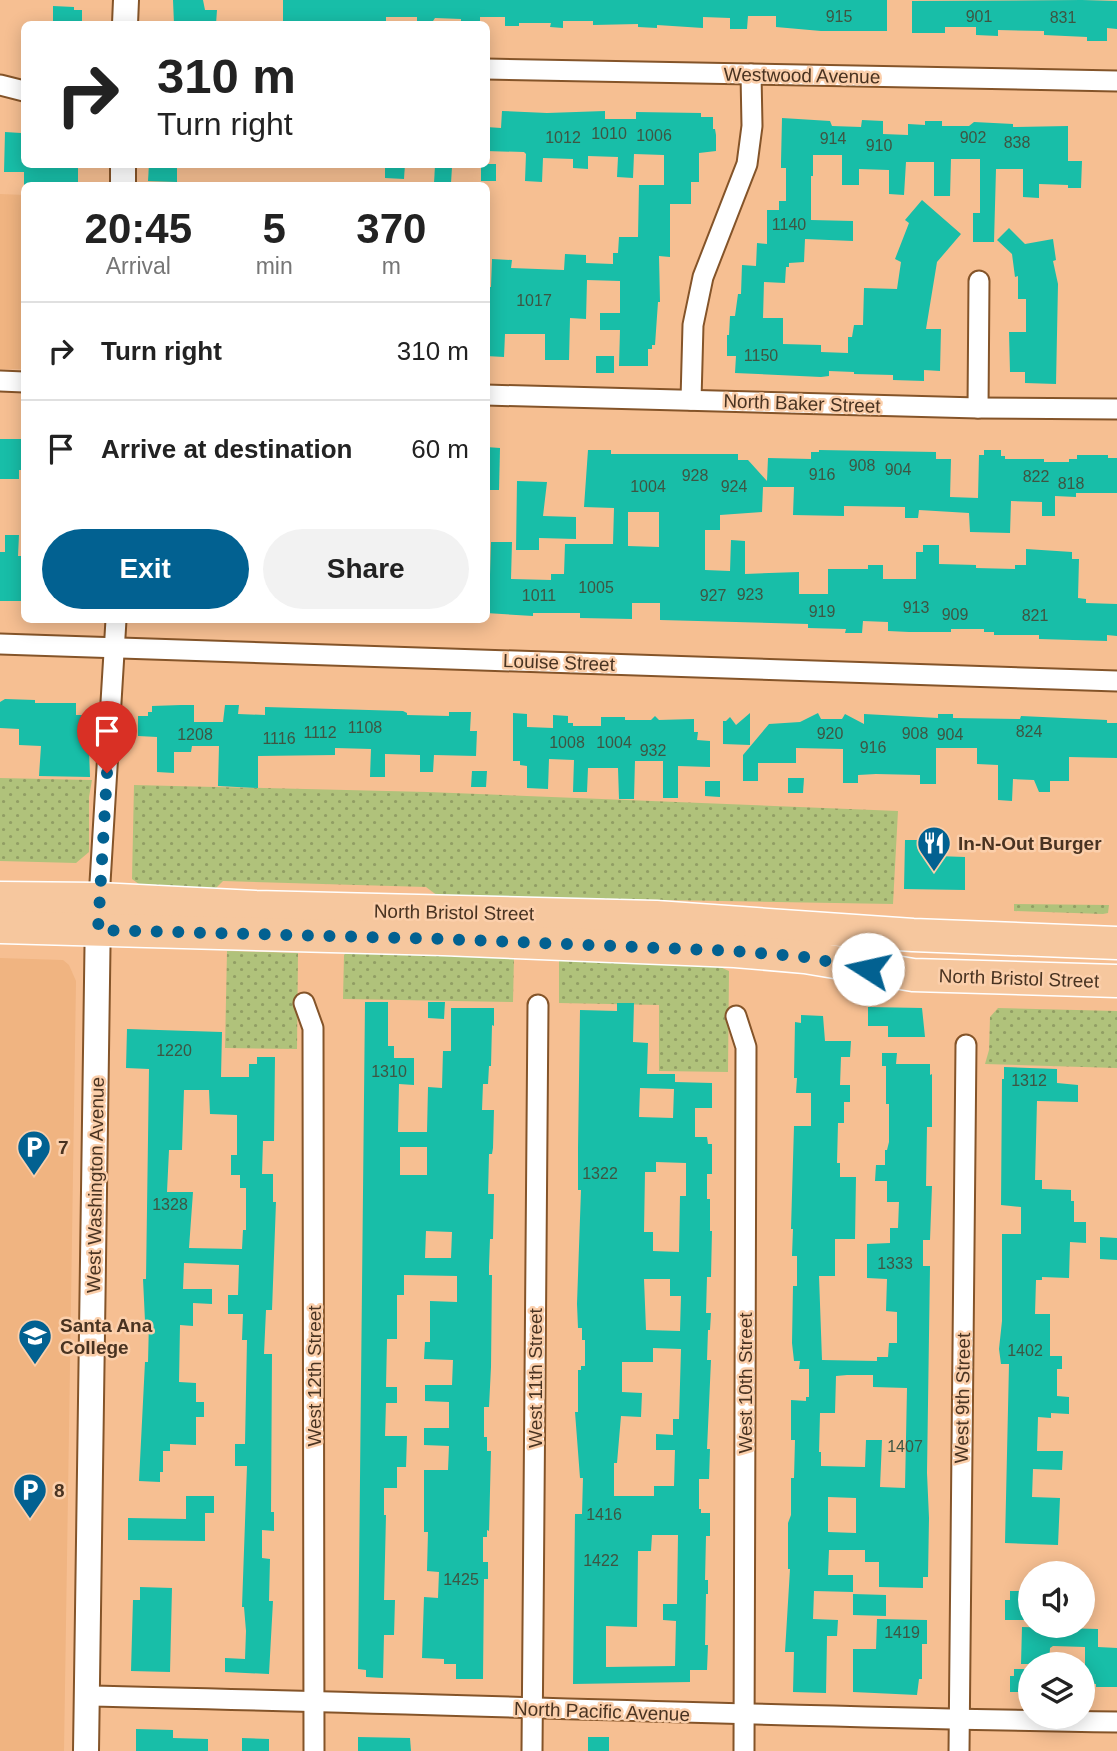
<!DOCTYPE html>
<style>
:root{--surface:#fff;--page:#f2f2f2;--text:#222;--muted:#767676;--line:#e0e0e0;--accent:#026191}
body{margin:0;font-family:Arial,sans-serif;background:var(--page);color:var(--text);height:100vh;display:flex;flex-direction:column;font-size:26px;white-space:nowrap}
*{box-sizing:border-box;margin:0}
p{font-size:23px;color:var(--muted)}
.icon{flex:none;width:38px;height:38px;fill:none;stroke:currentColor;stroke-width:2;stroke-linecap:round;stroke-linejoin:round}
.map{position:relative;flex:1;overflow:hidden}
.drawer{position:absolute;left:21px;top:182px;width:469px;height:441px;display:flex;flex-direction:column;background:var(--surface);border-radius:10px;box-shadow:0 4px 18px #0003}
.drawer>*{flex:none}
.top-card{position:absolute;left:21px;top:21px;width:469px;height:147px;border-radius:10px;box-shadow:0 4px 18px #0003;background:#fff;color:var(--text);overflow:hidden}
.tools{position:absolute;left:1018px;top:1561px;display:grid;gap:14px}
.tools a{display:grid;place-items:center;width:77px;height:77px;border-radius:50%;background:var(--surface);box-shadow:0 4px 18px #0003;font-size:35px}
.pin{position:absolute;display:grid;place-items:center;width:60px;height:60px;color:#fff;margin:-72px -30px;border-radius:50% 50% 50% 0;rotate:-45deg;box-shadow:0 0 7px #0007}
.pin .icon{rotate:45deg}
.me{position:absolute;width:77px;margin:-38px;rotate:280deg;stroke-linejoin:round;filter:drop-shadow(0 0 5px #0008)}
.turn{display:flex;align-items:center;gap:24px;height:147px;padding:0 21px;font-size:32px}
.turn .icon{width:91px;height:91px;stroke-width:2.5}
.turn b{display:block;font-size:49px;line-height:60px}
.eta{display:flex;justify-content:space-evenly;align-items:center;height:119px;text-align:center}
.eta b{font-size:42px;font-weight:800;line-height:49px}
.button{display:flex;gap:14px;margin-top:auto;padding:14px 21px}
.button a{flex:1;height:80px;border-radius:42px;background:var(--accent);color:#fff;font-size:28px;font-weight:800;line-height:80px;text-align:center}
.button a+a{background:var(--page);color:var(--text)}
ul{padding:0;list-style:none}
li{display:flex;align-items:center;gap:21px;height:98px;padding:0 21px;border-top:2px solid var(--line)}
li div{flex:1}
li b{display:block;font-size:26px}
li em{font-style:normal}
.map>svg:first-child{display:block}
.built{fill:#f0b481}
.grass{fill:url(#grass-dots)}
.building{fill:#18bea8;fill-rule:evenodd}
.lines{fill:none;stroke-linecap:round;stroke-linejoin:round}
.minor-casing{stroke:#845429;stroke-width:23}
.tertiary-casing{stroke:#845429;stroke-width:28}
.primary-casing{stroke:#fff;stroke-width:35}
.minor{stroke:#fff;stroke-width:19}
.tertiary{stroke:#fff;stroke-width:24}
.primary{stroke:#f6c79e;stroke-width:32}
.route{stroke:#026191;stroke-width:12;stroke-dasharray:0 21.6}
.labels{text-anchor:middle;stroke-width:5;stroke-linejoin:round;paint-order:stroke}
.number-label{font-size:16px;fill:#3d5643}
.street-label{font-size:19px;fill:#493321;stroke:#fbcfab}
.poi-label{font-size:19px;font-weight:bold;fill:#493321;stroke:#fbcfab;text-anchor:start}
</style>
<div class="map">
<svg width="1117" height="1751" viewBox="0 0 1117 1751">
<defs>
<pattern id="grass-dots" width="8" height="8" patternUnits="userSpaceOnUse" patternTransform="scale(1.75)"><rect width="8" height="8" fill="#b0c27b"/><path d="M2 2h.1M6 6h.1" fill="none" stroke="#919e64" stroke-width="1.8" stroke-linecap="round"/></pattern>
</defs>
<rect width="100%" height="100%" fill="#f6bf92"/>
<g class="built">
<path d="M0,194l24,1v174h-24z"/>
<path d="M0,958l63,2 6,5 7,16 -12,770h-64z"/>
</g>
<g class="grass">
<path d="M0,778l92,2 -3,17v55l-13,11 -76,-2z"/>
<path d="M134,785l294,7 470,19 -5,93 -455,-8 -12,-9 -203,-6 -7,7 -73,-1 -11,-8z"/>
<path d="M1014,904l95,1 -1,8 -5,1 -89,-3z"/>
<path d="M227,951l71,2 -1,96 -72,-1z"/>
<path d="M347,952l167,4 -1,46 -170,-3 1,-44z"/>
<path d="M559,961l152,2 18,8 -1,101 -69,-1v-66l-100,-2z"/>
<path d="M998,1008l119,3v57l-132,-4 4,-14 1,-33z"/>
</g>
<g class="building">
<path d="M173,0h30l2,10h12l-1,14h-42z"/>
<path d="M283,0h604v31h-66l-45,-4v-11h-28l-1,13h-17v-11l-27,-1v11l-46,-3v3l-19,-1v-3l-45,1v-4h-30v7l-13,-1 1,-4h-32v3h-14v-9h-25v7h-19v-5l-26,-1 -4,6 -14,-1v-6h-31v6l-103,-2z"/>
<path d="M1082,0l35,1v28l-10,-1v13h-20v-4l-43,-2v-4l-46,-1v6l-22,-1v-8h-31v6h-33v-32z"/>
<path d="M53,6l21,1v3h8v14h-29z"/>
<path d="M502,111l45,2 58,-2v8h31v-7l65,1v4h12v12h2l1,6v16l-17,2v29h-8v22h-21v53l-11,-1 1,46h-2l-3,43h-3v4h-4v17h-29l1,-36h-20v-17h20v-32l-33,-1 -1,39 -16,-1 -1,42h-24v-26h-40l-1,23 -18,-1v-69h5l1,-28 20,1 -1,8 53,2 1,-16 21,1v8l27,1v-11h5l1,-16h19l1,-52h25v-30l-30,-1 -1,24 -16,-1 1,-20 -30,-1v13l-15,-1v-9l-30,-1 -1,24 -17,-1 1,-27 -2,-2 -38,-1v-24l15,1z"/>
<path d="M782,118l48,3 2,5 29,1 1,-7 21,1v13l25,1v-11l17,1v-4h17v5h27l5,-4 39,2v3l55,-1v35h14l-1,27h-13v-3l-29,-1v14l-16,-1v-28h-27l-2,73h-21v-29h7v-54h-29l-1,37h-16v-34h-28l-2,33 -15,-1v-24l-30,-1v16h-17v-30h-29v21h-2v44l42,1v20l-48,-2 -1,23 -15,1v4h-3l-1,16 -21,-1 -1,36h20v26l38,1v7l27,1v-16h4l2,-12h9l1,-37 33,1 4,-27 -6,-3 14,-36 -4,-3 17,-20 39,34 -24,28 -11,67h15l-1,42 -16,-1v11l-31,-1v-5l-39,-1v-2l-25,-1v5l-8,1 -86,-4 1,-17h-9v-21h2l1,-19h5l3,-22h3l1,-29 14,1 1,-23 10,1v-34h12v-9h7v-33h-5v-6z"/>
<path d="M5,132l16,1v2h3v29h54v22h-54v-14h-20z"/>
<path d="M149,164l28,2v16l-29,-1z"/>
<path d="M385,164h20l-1,15 -19,-1z"/>
<rect x="481" y="164" width="15" height="17"/>
<path d="M435,166l17,1 -1,16h-17z"/>
<path d="M1009,228l16,16 28,-5 3,21 -3,1 5,23 -2,100 -31,-1v-11h-15l-1,-40h17v-33h-8v-23l-3,1 -3,-23 -15,-14z"/>
<rect x="596" y="356" width="18" height="17"/>
<path d="M0,439h24v31h-5v9h-19z"/>
<path d="M486,447l14,1 -1,42h-13z"/>
<path d="M588,450h23v4h127v6h10l19,21 1,-23 43,1v-7h8v-2l117,2v7h15l-1,38 28,1 1,-43h5v-5h17v6h4v3h39v3h25v-3h8v-4h31v3h9v35h-41v4l-21,-1v20h-13v-14l-31,-1 -1,32 -40,-1 -1,-19 -50,-3 -1,8h-13v-11l-61,-1v10l-51,-1 1,-28h-31l-1,25 -42,3v15h-15v40l25,1 1,-31 14,1v33l54,-2v22h29v-25h40v-4h15v14h33v-27h7v-7h16v19l37,1v3l39,1v-4h11v-16l46,3v7h7l-1,39 8,1v4l31,1v32l-10,-1v6l-68,-2v-4h-45v-3h-10v-3h-33v3h-42l-21,-1v-9l-25,-1 -1,12h-17l1,-4 -38,-1v-4l-148,-4v-17h-28v16l-52,-1v-5h-47v3l-47,-3v-39l4,1 1,-33h21l-1,37 40,1v-6h13l1,-30h48l1,-36 -30,-1zM628,512h31v35l-31,-1z"/>
<path d="M517,481l30,1 -4,34 33,1v22l-37,-1v12h-23z"/>
<path d="M5,535h14l-1,21h6v45h-24v-49h5z"/>
<path d="M5,699l30,1v3h41v12h6v7h6l2,55 -51,-1 2,-30 -22,-1v-16l-19,-1v-26z"/>
<path d="M181,705h13v17h29l2,-17h14l-1,9 27,1v-8l138,4 4,2v2l42,1v-4h22l-1,19h7l-1,25 -42,-1 -1,17h-13v-17l-35,-1v23h-15l1,-28 -36,-1v7l-77,1v32l-40,-2 1,-40h-27l-1,6h-17v21l-17,-1v-35l-19,-1v-20h10v-4h4v-6z"/>
<path d="M513,713l14,1v13l26,1v-13l15,1v7h5v3h28v-9h24v3h26l4,-4 4,4 35,-1v13h4l-1,8 13,1v26l-32,-1v32h-15v-37h-28l-1,38h-15l-1,-31h-30l-1,24h-14l1,-32 -25,-1 -1,30 -21,-1v-22l-7,-1v-4h-7z"/>
<path d="M750,713v32l-27,-1v-23h3l4,-4 6,8z"/>
<path d="M818,713l3,6h21l3,-5 19,10v-10l74,4v-4h15v4l67,1 1,-3 86,4v3h10v35l-48,-1v24h-19v11h-11l-5,-12 -21,-1 -1,22 -14,-1v-35l-21,-1v-16h-41v36h-16v-9l-44,-1 -18,1v8h-15v-34l-47,-1v15h-38v18h-15v-26l26,-31 31,-2z"/>
<path d="M472,771h15l-1,16h-15z"/>
<path d="M788,778h16l-1,15h-15z"/>
<path d="M705,781h15v16l-15,-1z"/>
<path d="M905,840h32v16l28,1v33l-61,-1z"/>
<path d="M365,1002h23v44h6v12h20v27l-15,-1 -1,48h29l1,-45 14,1 1,-37h8v-43h43v18l-2,-1 -1,41h-2l-1,18h-5l-1,26h12l-1,38 -1,6h-3l-1,40h6l-1,45h-3l-1,28v8h3l-1,92 -2,40h-5v30h3v14h4l-2,80 -2,-1v7h-4v25h5v17h-4l-1,100h-27v-15h-12v-5l-22,-1 2,-61 14,1 1,-26 -12,-1 1,-39h-4v-62h24l1,-24 -25,-1v-17h25v-26l-24,-1v-16h27l1,-25 -29,-1 1,-17h5v-41l27,1v-26l-53,-1v20h-7v44h-10l-1,48h11v16h-11l-1,33h22l-1,31h-9v21h-13v27h2l-2,85h11l-1,35h-10l-1,43 -17,-1v-7l-8,-1zM400,1147h27v28h-27zM426,1231l26,1 -1,26h-26z"/>
<path d="M428,1002h17l-1,17 -16,-1z"/>
<path d="M617,1003h17l-1,39 15,1 -1,31h28v8l37,1v25h-17v29h12l1,7h4v30h-5v25h3v32h2l-1,46h-4l-1,36h5l-1,17h-2l-1,30h4l-4,89h3l-1,30h-10v30h2v4h9v23h-4l-1,44h3v14h-2l-1,51h3l-1,25h-17v12l-117,2 2,-170h7l1,-36h-3l-5,-66h3v-42h3v-4h4v-26h-3v-12h-4l-1,-24 4,-114h-3v-41l2,-139 37,1zM640,1088l34,1 -1,29 -34,-1zM656,1162l30,1v33h-6l-1,56 -26,-1v-19h-9l1,-60h11zM644,1279h26v17h11l-1,35 -34,-1zM653,1348l28,1 -2,70h-6v16l-17,-1v16h19l-1,36h-20v10h-40v-33h3l4,-47 20,1 1,-24 -20,-1v-30h31zM652,1535h26l-1,69h-14v16l13,1 -1,45 -69,1v-41l31,1 1,-76h13z"/>
<path d="M868,1007l54,1 3,29h-37v-11h-20z"/>
<path d="M801,1015l22,1 2,25h26l-1,16h-9l-1,28h10v17h-6v21h-6l-1,40h3v14h16l-1,62h-20v37h-16l3,84 55,1v-4h11l1,-14h8v-31l-11,-1 1,-32 -20,-1v-34l23,-1v-15h8l1,-26h-12v-21h-12l1,-16h9v-15h2l2,-8v-38h-3v-38h-4v-13h15l-1,11h34v11l2,-1v53h-5l-1,59h6l-2,54h-7v26h7l-3,207 2,45 -1,59h-5v11l-44,-1v-25h-14v-12h-36l-1,25h25v17l-39,-1 -1,28 25,1 -1,16h-10l-1,57 -33,-1 1,-40h-9l5,-83h-2v-46l3,-8v-37h3l1,-38h-4v-40l15,1v-4h3v-28h-10l1,-8h-6l-2,-18 1,-57h4v-30h-5l1,-27h-2l3,-103h17v-33h-15l1,-15h-3l1,-56 6,1zM847,1375h26v12l34,1 -2,100 -25,-1 2,-47h-16l-1,27 -44,-1v-14h-2l1,-39h15l1,-37zM828,1497l28,1v35l-28,-1z"/>
<path d="M127,1029l95,3 -1,45h28v-13h8v-7h18l-1,84h-11l-1,33h11v28h3l-4,108h-6l-2,44h8l-1,158h3v19l-12,-1v28l8,1 -1,42h4l-4,73 -44,-2v-14l20,1 1,-28 -2,-24h-2l5,-141h-12v-22h10l2,-104h-5l1,-26h-15v-19h10l1,-30 -55,-2 -1,26h29v15l-19,-1v23l-13,-1 -1,57 17,1v19h8v15h-8v28l-26,-1v7h-7v21h-3v10l-21,-1 6,-119h3l1,-41h-4l-2,-42h3l3,-210 -23,-1zM184,1090h25l1,24 27,1v40h-6v20h9v13h6v42h-3l-1,19 -53,-1 4,-56h-26l2,-42h13z"/>
<path d="M1004,1067l53,2v14l21,2v17l-41,-1 -2,79h7v9l29,1v11h3v21h12v21l-16,-1 -1,36 -27,-1v3h-6l-1,34h15v42h12v13h-5v27l12,1v17l-18,-1v5l-13,-1 -1,34h26l-1,19 -29,-1 -1,28 28,1 -2,47 -53,-2 4,-179h-8l-2,-15 3,-28v-87h19v-27l-20,-2 1,-126h2z"/>
<path d="M1100,1237l17,1v22l-17,-1z"/>
<path d="M186,1496h28v17h-9v28l-77,-1v-22l58,1z"/>
<path d="M140,1587l32,1 -2,84 -39,-1 2,-71h7z"/>
<path d="M1010,1591h21v29h-26v-20h5z"/>
<path d="M853,1594l33,1v21l-33,-1z"/>
<path d="M877,1619l50,1v24h-5v35h-3l-2,16 -64,-3v-43h23z"/>
<path d="M1022,1627l76,2v18l19,1v39h-21v-3h-11v-37l-32,-1 -3,2 -1,16h-28z"/>
<path d="M1014,1669h17v23h-21v-16h4z"/>
<path d="M136,1729l37,1v8l35,1v12h-72z"/>
<path d="M358,1737l52,1 1,13h-53z"/>
<rect x="588" y="1737" width="21" height="14"/>
<path d="M242,1738l27,1v12h-27z"/>
</g>
<g class="lines">
<g class="minor-casing">
<g id="minor">
<path d="M486,69l631,12"/>
<path d="M0,85l24,6"/>
<path d="M0,381l24,1"/>
<path d="M486,395l492,13 139,1"/>
<path d="M691,400l2,-75 10,-48 44,-113 5,-38 -1,-52"/>
<path d="M978,408l1,-127"/>
<path d="M0,644l1117,37"/>
<path d="M99,899l17,-279"/>
<path d="M304,1003l9,25 1,723"/>
<path d="M736,1016l10,31 -2,704"/>
<path d="M86,1696c344,7 687,21 1031,26"/>
<path d="M532,1751l6,-746"/>
<path d="M959,1751l7,-706"/>
</g>
</g>
<g class="tertiary-casing">
<g id="tertiary">
<path d="M125,24l1,-24"/>
<path d="M123,186v-22"/>
<path d="M86,1751l12,-839"/>
</g>
</g>
<g class="primary-casing">
<g id="primary">
<path d="M0,898l99,1 157,8 400,10 257,18 204,8"/>
<path d="M0,927l443,12 292,12 70,6 108,18 204,6"/>
</g>
</g>
<use href="#minor" class="minor"/>
<use href="#tertiary" class="tertiary"/>
<use href="#primary" class="primary"/>
</g>
<g class="lines">
<path class="route" d="M107,773l-9,157 345,9 292,12 70,6 63,12"/>
</g>
<defs>
<g id="restaurant-pin" transform="scale(1.75)"><path d="M0 17L-7.5 6A9.5 9.5 0 1 1 7.5 6Z" fill="#026191" stroke="#fbcfab"/><path d="M-5-6h1v4h1v-4h1v4h1v-4h1v5L-1.5 .5V6h-2V.5L-5-1ZM5-6V6H3V1.5H1.5Q1.5-4 5-6Z" fill="#fff"/></g>
<g id="parking-pin" transform="scale(1.75)"><path d="M0 17L-7.5 6A9.5 9.5 0 1 1 7.5 6Z" fill="#026191" stroke="#fbcfab"/><path d="M-3.5-5.5H1a3.5 3.5 0 0 1 0 7H-1V5.5H-3.5ZM-1-3.4V-.6H.8a1.4 1.4 0 0 0 0-2.8Z" fill="#fff"/></g>
<g id="university-pin" transform="scale(1.75)"><path d="M0 17L-7.5 6A9.5 9.5 0 1 1 7.5 6Z" fill="#026191" stroke="#fbcfab"/><path d="M0-5L7-2L0 1L-7-2ZM-4 1L0 2.5L4 1V4Q0 6-4 4Z" fill="#fff"/></g>
</defs>
<g fill-rule="evenodd">
<use href="#restaurant-pin" x="934" y="843"/>
<use href="#parking-pin" x="34" y="1147"/>
<use href="#university-pin" x="35" y="1336"/>
<use href="#parking-pin" x="30" y="1490"/>
</g>
<g class="labels">
<g class="number-label">
<text x="839" y="22">915</text>
<text x="979" y="22">901</text>
<text x="1063" y="23">831</text>
<text x="609" y="139">1010</text>
<text x="654" y="141">1006</text>
<text x="563" y="143">1012</text>
<text x="973" y="143">902</text>
<text x="833" y="144">914</text>
<text x="1017" y="148">838</text>
<text x="879" y="151">910</text>
<text x="789" y="230">1140</text>
<text x="534" y="306">1017</text>
<text x="761" y="361">1150</text>
<text x="862" y="471">908</text>
<text x="898" y="475">904</text>
<text x="822" y="480">916</text>
<text x="695" y="481">928</text>
<text x="1036" y="482">822</text>
<text x="1071" y="489">818</text>
<text x="648" y="492">1004</text>
<text x="734" y="492">924</text>
<text x="596" y="593">1005</text>
<text x="750" y="600">923</text>
<text x="539" y="601">1011</text>
<text x="713" y="601">927</text>
<text x="916" y="613">913</text>
<text x="822" y="617">919</text>
<text x="955" y="620">909</text>
<text x="1035" y="621">821</text>
<text x="365" y="733">1108</text>
<text x="1029" y="737">824</text>
<text x="320" y="738">1112</text>
<text x="830" y="739">920</text>
<text x="915" y="739">908</text>
<text x="195" y="740">1208</text>
<text x="950" y="740">904</text>
<text x="279" y="744">1116</text>
<text x="567" y="748">1008</text>
<text x="614" y="748">1004</text>
<text x="873" y="753">916</text>
<text x="653" y="756">932</text>
<text x="174" y="1056">1220</text>
<text x="389" y="1077">1310</text>
<text x="1029" y="1086">1312</text>
<text x="600" y="1179">1322</text>
<text x="170" y="1210">1328</text>
<text x="895" y="1269">1333</text>
<text x="1025" y="1356">1402</text>
<text x="905" y="1452">1407</text>
<text x="604" y="1520">1416</text>
<text x="601" y="1566">1422</text>
<text x="461" y="1585">1425</text>
<text x="902" y="1638">1419</text>
</g>
<g class="street-label">
<text transform="translate(802 75) rotate(1)" y="7">Westwood Avenue</text>
<text transform="translate(802 403) rotate(2)" y="7">North Baker Street</text>
<text transform="translate(559 662) rotate(2)" y="7">Louise Street</text>
<text transform="translate(454 912) rotate(1)" y="7">North Bristol Street</text>
<text transform="translate(1019 978) rotate(2)" y="7">North Bristol Street</text>
<text transform="translate(95 1185) rotate(-89)" y="7">West Washington Avenue</text>
<text transform="translate(314 1376) rotate(-90)" y="7">West 12th Street</text>
<text transform="translate(535 1378) rotate(-90)" y="7">West 11th Street</text>
<text transform="translate(745 1383) rotate(-90)" y="7">West 10th Street</text>
<text transform="translate(962 1398) rotate(-89)" y="7">West 9th Street</text>
<text transform="translate(602 1711) rotate(2)" y="7">North Pacific Avenue</text>
</g>
<g class="poi-label">
<text x="958" y="850">In-N-Out Burger</text>
<text x="58" y="1154">7</text>
<text x="60" y="1332">Santa Ana<tspan x="60" dy="22">College</tspan></text>
<text x="54" y="1497">8</text>
</g>
</g>
</svg>
<div class="tools">
<a><svg class="icon" aria-label="sound" viewBox="0 0 24 24"><path d="M4 9h4l5-4v14l-5-4H4zM17 9q2 3 0 6"/></svg></a>
<a><svg class="icon" aria-label="layers" viewBox="0 0 24 24"><path d="M12 4l9 5-9 5-9-5zM3 14l9 5 9-5"/></svg></a>
</div>
<div class="pin" style="left:107px;top:773px;background:#d93025"><svg class="icon" aria-label="arrive" viewBox="0 0 24 24"><path d="M6 21V4h12l-3 4 3 4H6"/></svg></div>
<svg class="me" style="left:868px;top:969px" viewBox="-20 -20 40 40"><circle r="19" fill="#fff"/><path d="M0-13L10 11 0 6-10 11z" fill="#026191"/></svg>
<div class="top-card">
<div class="turn"><svg class="icon" aria-label="right" viewBox="0 0 24 24"><path d="M7 20v-9h11M14 6l5 5-5 5"/></svg><div><b>310 m</b>Turn right</div></div>
</div>
<section class="drawer">
<div class="eta">
<div><b>20:45</b><p>Arrival</p></div>
<div><b>5</b><p>min</p></div>
<div><b>370</b><p>m</p></div>
</div>
<ul>
<li><svg class="icon" aria-label="right" viewBox="0 0 24 24"><path d="M7 20v-9h11M14 6l5 5-5 5"/></svg><div><b>Turn right</b></div><em>310 m</em></li>
<li><svg class="icon" aria-label="arrive" viewBox="0 0 24 24"><path d="M6 21V4h12l-3 4 3 4H6"/></svg><div><b>Arrive at destination</b></div><em>60 m</em></li>
</ul>
<div class="button"><a>Exit</a><a>Share</a></div>
</section>
</div>
